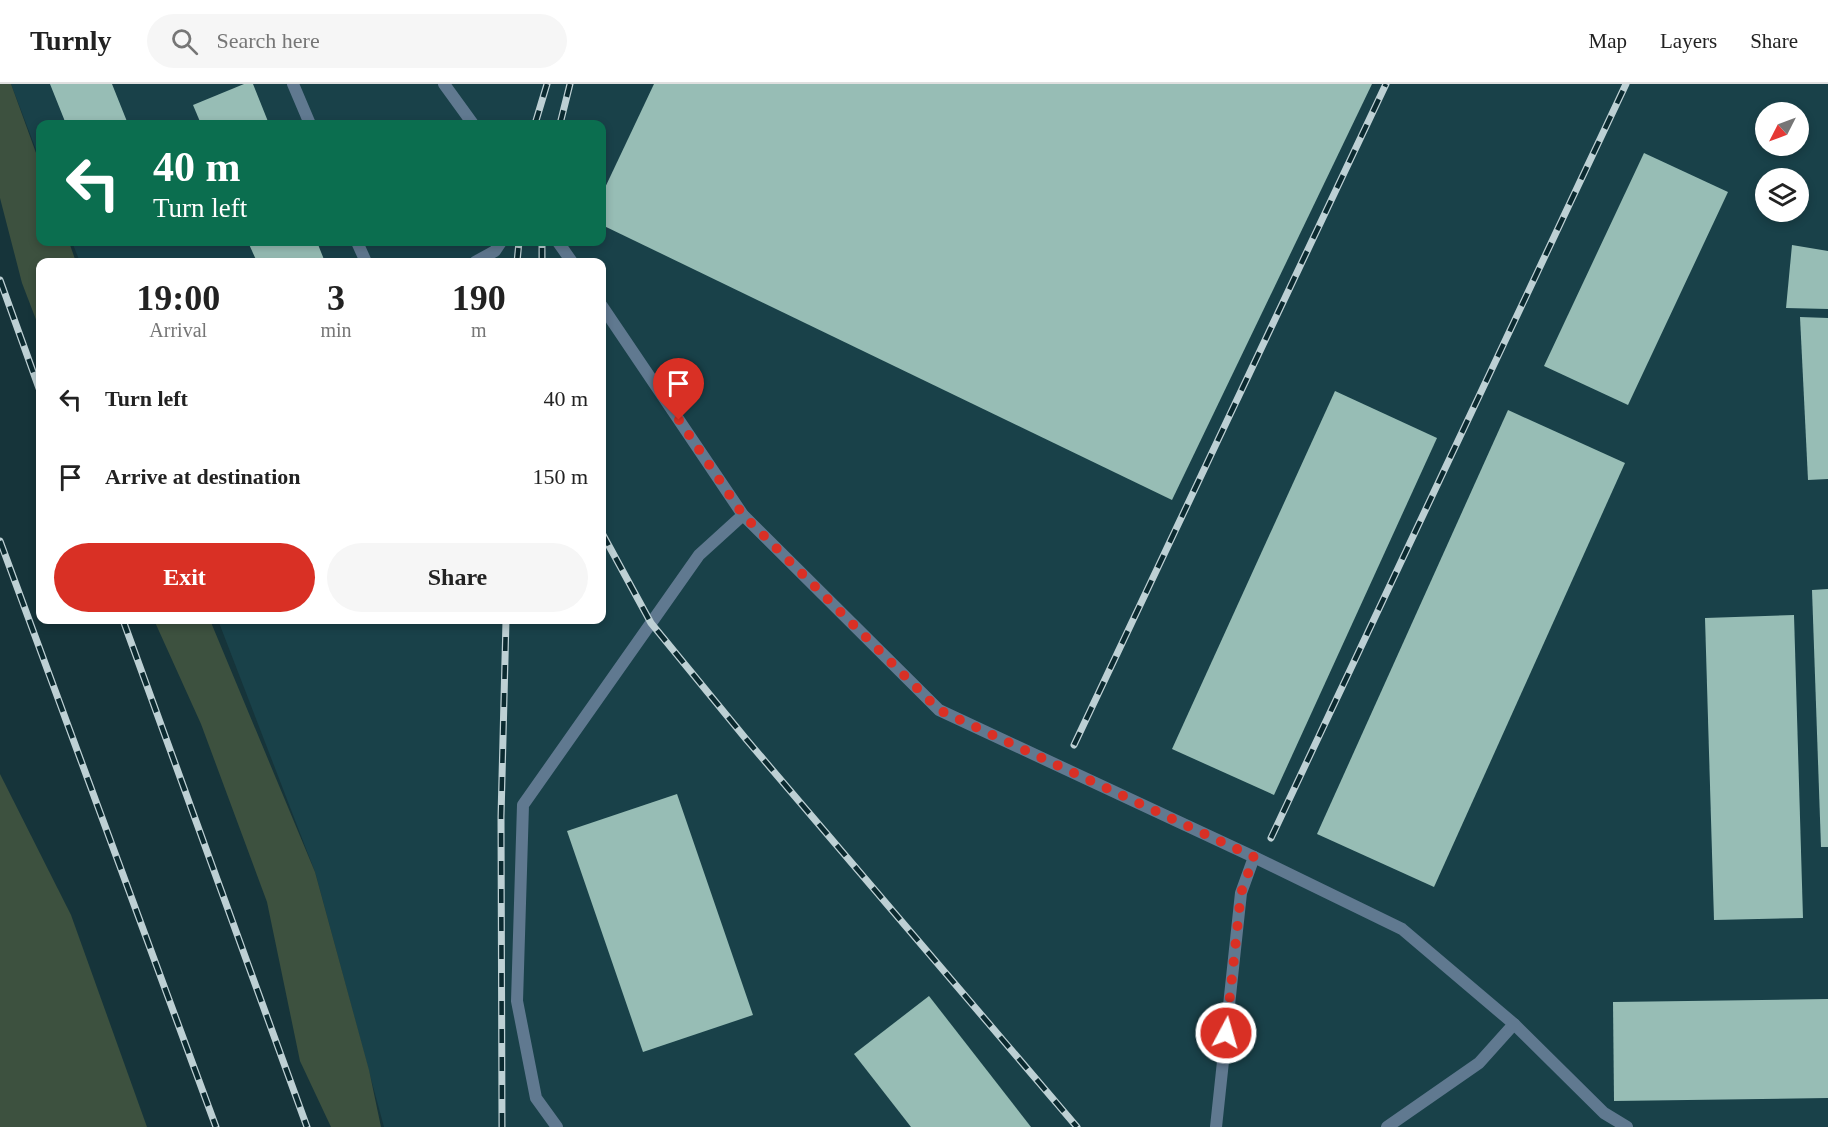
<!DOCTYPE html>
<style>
:root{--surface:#fff;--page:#f6f6f6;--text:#222;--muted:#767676;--line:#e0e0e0;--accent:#d93025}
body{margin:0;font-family:Georgia,serif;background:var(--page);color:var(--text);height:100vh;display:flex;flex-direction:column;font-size:22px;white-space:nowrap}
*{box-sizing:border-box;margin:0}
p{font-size:20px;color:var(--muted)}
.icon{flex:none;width:33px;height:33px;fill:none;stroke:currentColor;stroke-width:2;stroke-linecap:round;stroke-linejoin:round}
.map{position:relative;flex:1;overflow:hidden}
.side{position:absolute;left:36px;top:174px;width:570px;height:366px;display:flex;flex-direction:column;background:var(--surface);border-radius:12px;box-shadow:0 3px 9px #0003}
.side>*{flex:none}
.top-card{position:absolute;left:36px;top:36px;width:570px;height:126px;border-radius:12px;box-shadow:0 3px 9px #0003;background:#0b6e4f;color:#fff;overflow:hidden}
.needle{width:39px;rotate:228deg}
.fabs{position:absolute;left:1755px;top:18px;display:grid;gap:12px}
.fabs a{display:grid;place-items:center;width:54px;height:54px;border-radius:50%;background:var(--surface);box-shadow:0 3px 9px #0003;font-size:30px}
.pin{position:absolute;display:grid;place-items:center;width:51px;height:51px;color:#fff;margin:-62px -26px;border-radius:50% 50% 50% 0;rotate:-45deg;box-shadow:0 0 6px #0007}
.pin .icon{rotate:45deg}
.me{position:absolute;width:66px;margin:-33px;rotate:6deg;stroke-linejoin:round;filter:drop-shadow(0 0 4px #0008)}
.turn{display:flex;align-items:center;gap:21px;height:126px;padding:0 18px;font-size:27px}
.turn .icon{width:78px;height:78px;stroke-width:2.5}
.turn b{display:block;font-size:42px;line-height:51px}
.eta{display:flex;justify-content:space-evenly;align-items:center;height:102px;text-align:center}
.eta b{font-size:36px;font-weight:700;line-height:42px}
.cta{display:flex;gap:12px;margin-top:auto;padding:12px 18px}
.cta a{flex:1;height:69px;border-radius:36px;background:var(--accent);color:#fff;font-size:24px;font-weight:700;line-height:69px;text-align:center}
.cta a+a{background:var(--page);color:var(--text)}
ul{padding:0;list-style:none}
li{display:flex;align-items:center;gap:18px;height:78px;padding:0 18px}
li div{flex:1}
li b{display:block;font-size:22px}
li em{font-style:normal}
header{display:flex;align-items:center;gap:36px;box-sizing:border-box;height:84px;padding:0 30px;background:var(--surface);border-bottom:2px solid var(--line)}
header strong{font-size:28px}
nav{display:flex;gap:33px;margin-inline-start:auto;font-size:21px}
.search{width:420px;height:54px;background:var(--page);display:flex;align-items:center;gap:15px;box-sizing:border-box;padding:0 21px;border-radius:33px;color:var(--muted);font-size:22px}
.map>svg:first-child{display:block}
.built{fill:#194149;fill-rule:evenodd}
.green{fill:#3d513f}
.building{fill:#97bdb5}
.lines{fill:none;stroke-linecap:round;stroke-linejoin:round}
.lane{stroke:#607990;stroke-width:12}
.rail-casing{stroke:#bdd0d4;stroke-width:7}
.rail{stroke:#0b2a30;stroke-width:4.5;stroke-dasharray:14;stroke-linecap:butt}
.route{stroke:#d93025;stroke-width:10;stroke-dasharray:0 18}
</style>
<header>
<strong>Turnly</strong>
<div class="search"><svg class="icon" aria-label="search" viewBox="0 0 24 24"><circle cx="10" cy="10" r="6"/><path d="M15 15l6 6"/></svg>Search here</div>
<nav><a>Map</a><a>Layers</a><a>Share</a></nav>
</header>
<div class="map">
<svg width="1828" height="1043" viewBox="0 0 1828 1043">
<rect width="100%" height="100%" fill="#16343a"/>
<path class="built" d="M11,0h1817v1043h-1444l-69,-255 -97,-252h384v-358h-522l-8,-20h530v-118h-562v36zM1766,28h32v34h-32zM1766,94h32v34h-32z"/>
<g class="green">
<path d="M0,0h11l29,80v78h29l7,20h-36v68l-18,-47 -22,-85z"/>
<path d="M154,536h56l105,252 54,198 12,57h-50l-31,-66 -33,-159 -66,-178z"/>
<path d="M0,690l71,141 76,212h-147z"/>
</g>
<g class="building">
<path d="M50,0h62l16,40h-62z"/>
<path d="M244,0h9l16,40h-68l-8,-19z"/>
<path d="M654,0h718l-200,416 -570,-275v-31z"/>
<path d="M1644,69l84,39 -100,213 -84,-39z"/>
<path d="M248,158h69l8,20h-68z"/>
<path d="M1792,161l36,6v58l-42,-1z"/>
<path d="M1800,233l28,1v161l-20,1z"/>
<path d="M1335,307l102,47 -163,357 -102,-46z"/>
<path d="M1508,326l117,53 -191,424 -117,-53z"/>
<path d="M1828,505v258h-7l-9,-257z"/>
<path d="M1794,531l9,303 -89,2 -9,-302z"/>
<path d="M677,710l76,221 -110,37 -76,-221z"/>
<path d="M929,912l102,131h-120l-57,-73z"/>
<path d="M1828,915v99l-214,3 -1,-99z"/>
</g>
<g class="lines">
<g class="lane">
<path d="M293,0l17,40"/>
<path d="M444,0l29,40"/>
<path d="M357,158l9,20"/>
<path d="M558,158l14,20"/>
<path d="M475,178l20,-11 6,-9"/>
<path d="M602,222l141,209 196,195 315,147 148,72 112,95 90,89 23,14"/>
<path d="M557,1043l-21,-29 -19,-97 6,-196 176,-250 44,-40"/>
<path d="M1216,1043l25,-234 13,-36"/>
<path d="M1387,1043l92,-64 35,-39"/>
</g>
<g class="rail-casing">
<g id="rail">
<path d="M535,40l12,-40"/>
<path d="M560,40l10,-40"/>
<path d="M517,178l2,-20"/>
<path d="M542,178v-20"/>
<path d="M0,196l40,111"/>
<path d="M602,449l49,90 95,116 331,388"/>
<path d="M0,457l216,586"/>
<path d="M123,536l184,507"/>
<path d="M1074,661l312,-661"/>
<path d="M1271,754l355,-754"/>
<path d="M502,1043l-1,-310 5,-197"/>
</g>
</g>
<use href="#rail" class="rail"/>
</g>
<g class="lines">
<path class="route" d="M679,336l64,95 196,195 315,147 -13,36 -15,140"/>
</g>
</svg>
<div class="fabs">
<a><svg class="needle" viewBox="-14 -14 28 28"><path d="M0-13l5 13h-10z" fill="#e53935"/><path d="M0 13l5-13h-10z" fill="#767676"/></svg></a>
<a><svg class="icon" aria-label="layers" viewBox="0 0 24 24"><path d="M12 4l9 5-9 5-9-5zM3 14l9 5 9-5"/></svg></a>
</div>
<div class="pin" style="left:679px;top:336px;background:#d93025"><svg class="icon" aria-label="arrive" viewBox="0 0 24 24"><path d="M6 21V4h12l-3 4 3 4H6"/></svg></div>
<svg class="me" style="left:1226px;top:949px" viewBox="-20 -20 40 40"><circle r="17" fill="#d93025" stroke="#fff" stroke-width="3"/><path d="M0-11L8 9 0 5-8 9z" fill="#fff"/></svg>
<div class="top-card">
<div class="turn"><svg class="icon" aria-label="left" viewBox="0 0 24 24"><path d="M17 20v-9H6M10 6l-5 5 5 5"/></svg><div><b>40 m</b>Turn left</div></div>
</div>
<section class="side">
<div class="eta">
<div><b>19:00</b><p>Arrival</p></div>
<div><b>3</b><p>min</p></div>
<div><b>190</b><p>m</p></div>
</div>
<ul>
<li><svg class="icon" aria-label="left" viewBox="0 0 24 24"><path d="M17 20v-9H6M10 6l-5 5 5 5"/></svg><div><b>Turn left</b></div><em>40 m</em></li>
<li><svg class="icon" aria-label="arrive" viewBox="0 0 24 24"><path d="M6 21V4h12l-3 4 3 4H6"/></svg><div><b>Arrive at destination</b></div><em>150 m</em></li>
</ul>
<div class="cta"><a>Exit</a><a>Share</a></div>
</section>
</div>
